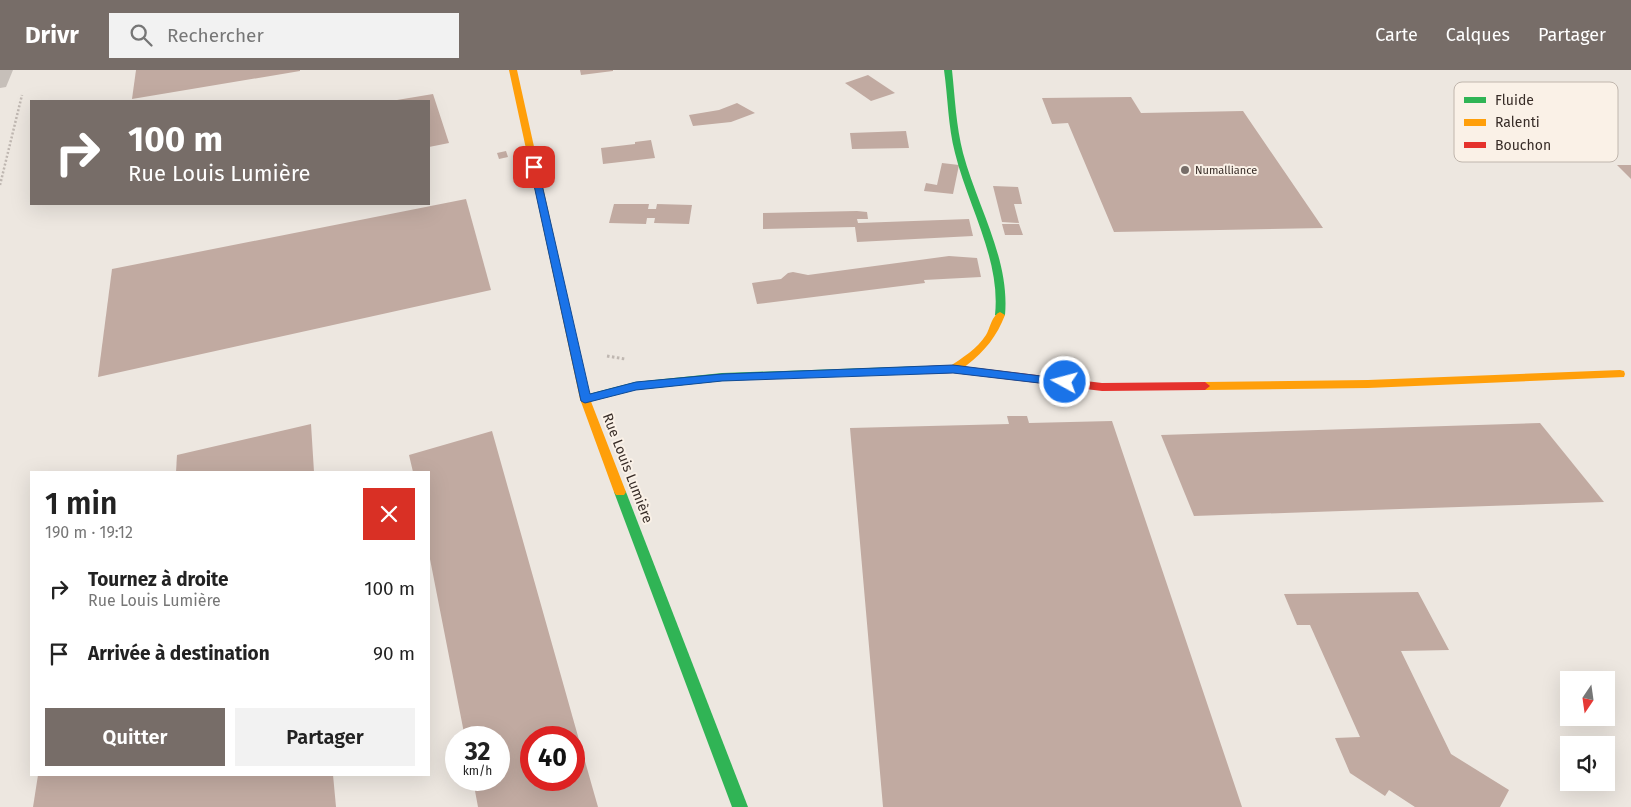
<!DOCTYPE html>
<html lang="fr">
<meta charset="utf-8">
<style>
:root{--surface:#fff;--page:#f2f2f2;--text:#222;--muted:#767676;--accent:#776d68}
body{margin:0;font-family:"Fira Sans",sans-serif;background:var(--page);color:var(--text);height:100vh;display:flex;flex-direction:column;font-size:19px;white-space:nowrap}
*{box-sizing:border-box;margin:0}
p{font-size:16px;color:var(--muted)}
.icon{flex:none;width:28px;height:28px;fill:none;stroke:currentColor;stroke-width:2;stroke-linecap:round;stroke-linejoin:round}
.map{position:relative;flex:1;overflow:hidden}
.details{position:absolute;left:30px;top:401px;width:400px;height:305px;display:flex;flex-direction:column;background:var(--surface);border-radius:0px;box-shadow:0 5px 20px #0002}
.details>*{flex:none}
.hud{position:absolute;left:30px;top:30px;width:400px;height:105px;border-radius:0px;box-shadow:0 5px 20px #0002;background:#776d68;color:#fff;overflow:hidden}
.needle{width:32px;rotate:193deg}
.controls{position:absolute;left:1560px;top:601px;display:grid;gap:10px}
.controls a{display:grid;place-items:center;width:55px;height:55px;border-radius:0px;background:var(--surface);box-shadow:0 5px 20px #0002;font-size:25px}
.speed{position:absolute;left:445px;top:656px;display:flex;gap:10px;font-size:25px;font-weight:700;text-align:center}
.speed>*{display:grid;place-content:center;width:65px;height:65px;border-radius:50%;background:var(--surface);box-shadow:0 5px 20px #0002;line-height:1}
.speed small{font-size:12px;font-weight:400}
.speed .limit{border:8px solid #d22;background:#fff;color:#111}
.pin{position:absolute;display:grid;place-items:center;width:42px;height:42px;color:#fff;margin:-21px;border-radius:10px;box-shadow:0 2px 8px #0006}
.me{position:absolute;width:55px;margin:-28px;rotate:277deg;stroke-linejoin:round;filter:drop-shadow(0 0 4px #0008)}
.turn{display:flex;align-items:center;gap:18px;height:105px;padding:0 15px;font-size:22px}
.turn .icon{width:65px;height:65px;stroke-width:2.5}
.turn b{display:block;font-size:35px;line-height:42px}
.round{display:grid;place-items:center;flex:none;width:52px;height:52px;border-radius:0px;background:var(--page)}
.summary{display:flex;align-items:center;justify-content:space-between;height:85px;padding:0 15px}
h1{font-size:30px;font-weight:600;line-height:38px}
.button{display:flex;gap:10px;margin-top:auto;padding:10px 15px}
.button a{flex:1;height:58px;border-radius:0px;background:var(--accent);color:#fff;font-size:20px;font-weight:600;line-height:58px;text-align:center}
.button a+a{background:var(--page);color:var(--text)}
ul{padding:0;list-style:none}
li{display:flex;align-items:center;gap:15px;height:65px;padding:0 15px}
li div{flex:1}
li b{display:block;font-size:19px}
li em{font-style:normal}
header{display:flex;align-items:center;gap:30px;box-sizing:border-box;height:70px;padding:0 25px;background:var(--accent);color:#fff}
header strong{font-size:24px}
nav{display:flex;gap:28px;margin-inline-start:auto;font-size:18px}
.search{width:350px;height:45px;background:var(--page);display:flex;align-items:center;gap:12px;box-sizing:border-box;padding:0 18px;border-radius:0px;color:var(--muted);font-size:19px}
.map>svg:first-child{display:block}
.building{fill:#c1aaa1;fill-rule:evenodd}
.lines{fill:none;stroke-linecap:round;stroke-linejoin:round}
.path-far1{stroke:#bfb7b1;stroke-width:2.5;stroke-dasharray:2 2;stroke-linecap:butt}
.path{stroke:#bfb7b1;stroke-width:3;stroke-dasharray:2.5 2.5;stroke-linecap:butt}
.street{fill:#c6bfb9;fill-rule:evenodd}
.fast{fill:#30b455;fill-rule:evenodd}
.slow{fill:#ff9f0a;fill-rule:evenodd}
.jam{fill:#e5322d;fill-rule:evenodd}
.route{fill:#1a73e8;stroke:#114b97}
.poi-dot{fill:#776d68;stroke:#faf1e7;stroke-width:2}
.labels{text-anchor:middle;stroke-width:4;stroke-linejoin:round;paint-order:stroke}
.far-poi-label{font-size:11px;fill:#372c27;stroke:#faf1e7;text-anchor:start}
.street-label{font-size:14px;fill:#372c27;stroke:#faf1e7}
.key{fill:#faf1e7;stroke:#c0b6ad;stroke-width:1}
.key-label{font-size:14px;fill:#372c27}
</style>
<header>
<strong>Drivr</strong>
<div class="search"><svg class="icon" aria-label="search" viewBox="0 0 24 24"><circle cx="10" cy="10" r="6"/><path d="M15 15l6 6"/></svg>Rechercher</div>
<nav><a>Carte</a><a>Calques</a><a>Partager</a></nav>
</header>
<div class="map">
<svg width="1631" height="737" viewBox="0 0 1631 737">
<rect width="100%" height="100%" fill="#ede7e0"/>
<g class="building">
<path d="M136,0h164v1l-168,28z"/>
<path d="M580,0h33v1l-32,4z"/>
<path d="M868,5l27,18 -24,8 -26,-18z"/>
<path d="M433,24l16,49 -20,4v-46l-32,-1z"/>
<path d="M1131,27l10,16 102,-2 80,117 -209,4 -46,-109 -16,1 -10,-26z"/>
<path d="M737,33l18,10 -24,9 -38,4 -4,-11 30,-5z"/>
<path d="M906,61l3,17 -57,1 -2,-16z"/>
<path d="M651,70l4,18 -52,6 -2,-16 34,-4v-2z"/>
<path d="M506,81l2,6 -9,2 -2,-6z"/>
<path d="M942,93l17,2 -6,29 -29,-3 2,-8 11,2z"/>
<path d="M1617,95h14v14z"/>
<path d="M993,116l25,1 4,17h-8l5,19 -17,-1z"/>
<path d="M466,129l25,91 -393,87 14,-108z"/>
<path d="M614,134h35l-1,5h8l1,-5 35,1 -3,19 -35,-1 1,-5h-8l-1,6 -37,-1z"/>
<path d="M857,141l10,1 1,7h-11l1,4 111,-4 4,17 -116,6 -2,-15 -92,2v-16z"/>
<path d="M1002,154h17l4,11h-18z"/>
<path d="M949,186l28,2 4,19 -57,3 1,3 -168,21 -5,-21 29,-4 7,-6 5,-1 15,3z"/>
<path d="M1007,346h20l2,7 83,-2 130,386h-359l-33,-379 159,-4z"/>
<path d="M1540,353l64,79 -410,14 -33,-81z"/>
<path d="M311,354l3,48h-138l1,-17z"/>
<path d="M492,361l100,355 6,21h-120l-5,-27h26v-42h-34l-36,-184v-82h-16l-4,-17zM531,668h43v42h-43z"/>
<path d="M1418,522l31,58 -48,1 50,103 58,36 -9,17h-85l-26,-17 -4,6 -35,-23 -15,-35 25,-1 -50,-112h-13l-13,-31z"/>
<path d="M38,705h295l3,32h-303z"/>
</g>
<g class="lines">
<path class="path-far1" d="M0,115l22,-90"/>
<path class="path" d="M607,286l18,3"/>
<path class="street" d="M0,0h13l-7,17 -6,1z"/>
<g class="fast">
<path d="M944,0h8c3,28 4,56 11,83 14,53 47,106 42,162l-5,3 -5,-3c6,-55 -27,-109 -40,-162 -7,-27 -7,-55 -11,-83z"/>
<path d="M926,296l4,2 1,2 -1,2 -208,9 -87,9 -50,13 -5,-4 1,-3 54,-14 87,-9z"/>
<path d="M620,418l4,1 2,3 122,315h-16l-118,-315 2,-3z"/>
</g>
<g class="slow">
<path d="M509,0h8l73,329 36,93 -2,3h-8l-2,-3 -34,-93z"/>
<path d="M1000,242l5,3c-8,21 -20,36 -38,50 -6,4 -10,8 -18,6l-1,-2 1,-2c13,-9 28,-18 37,-32 4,-7 6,-20 14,-23z"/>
<path d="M1620,300l4,1 1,3 -1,3 -256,11 -163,2 -5,-4 5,-4 163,-2z"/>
</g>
<path class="jam" d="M953,295l149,18 103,-1 5,4 -5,4 -103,1 -149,-18 -27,1 -5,-4 5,-4z"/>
</g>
<path class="route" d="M534,94l4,3 52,227 46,-12 86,-8 231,-9 112,14 5,3 -5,4 -112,-13 -231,8 -86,9 -51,13 -4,-2 -51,-234z"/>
<circle class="poi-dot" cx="1185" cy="100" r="5"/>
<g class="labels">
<g class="far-poi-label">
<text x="1195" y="104">Numalliance</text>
</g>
<g class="street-label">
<text transform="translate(628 398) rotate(69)" y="5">Rue Louis Lumière</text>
</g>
</g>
<rect x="1454" y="12" width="164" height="80" rx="8" class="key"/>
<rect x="1464" y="27" width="22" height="6" fill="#30b455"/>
<rect x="1464" y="49" width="22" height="7" fill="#ff9f0a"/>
<rect x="1464" y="72" width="22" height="6" fill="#e5322d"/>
<g class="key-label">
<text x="1495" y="35">Fluide</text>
<text x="1495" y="57">Ralenti</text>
<text x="1495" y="80">Bouchon</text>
</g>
</svg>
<div class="controls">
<a><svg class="needle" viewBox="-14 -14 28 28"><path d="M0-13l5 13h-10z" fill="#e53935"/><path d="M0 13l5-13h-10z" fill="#767676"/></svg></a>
<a><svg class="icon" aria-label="sound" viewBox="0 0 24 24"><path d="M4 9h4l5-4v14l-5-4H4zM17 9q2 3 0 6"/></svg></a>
</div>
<div class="speed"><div>32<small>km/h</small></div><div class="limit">40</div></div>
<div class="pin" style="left:534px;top:97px;background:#d93025"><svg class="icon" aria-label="arrive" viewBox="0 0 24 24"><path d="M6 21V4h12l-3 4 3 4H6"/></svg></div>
<svg class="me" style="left:1065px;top:312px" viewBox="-20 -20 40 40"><circle r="17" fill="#1a73e8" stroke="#fff" stroke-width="3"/><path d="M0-11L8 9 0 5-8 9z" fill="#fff"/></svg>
<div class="hud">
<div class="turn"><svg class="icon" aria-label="right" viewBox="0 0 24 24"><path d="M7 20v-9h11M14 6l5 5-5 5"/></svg><div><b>100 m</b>Rue Louis Lumière</div></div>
</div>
<section class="details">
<div class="summary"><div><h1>1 min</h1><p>190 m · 19:12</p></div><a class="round" style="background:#d93025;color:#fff"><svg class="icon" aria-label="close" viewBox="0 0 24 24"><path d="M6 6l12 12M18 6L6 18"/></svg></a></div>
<ul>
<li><svg class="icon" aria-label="right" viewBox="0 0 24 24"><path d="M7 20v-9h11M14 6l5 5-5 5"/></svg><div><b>Tournez à droite</b><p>Rue Louis Lumière</p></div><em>100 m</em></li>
<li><svg class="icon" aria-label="arrive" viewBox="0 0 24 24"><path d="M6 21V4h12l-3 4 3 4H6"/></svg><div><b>Arrivée à destination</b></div><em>90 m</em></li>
</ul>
<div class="button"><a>Quitter</a><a>Partager</a></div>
</section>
</div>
